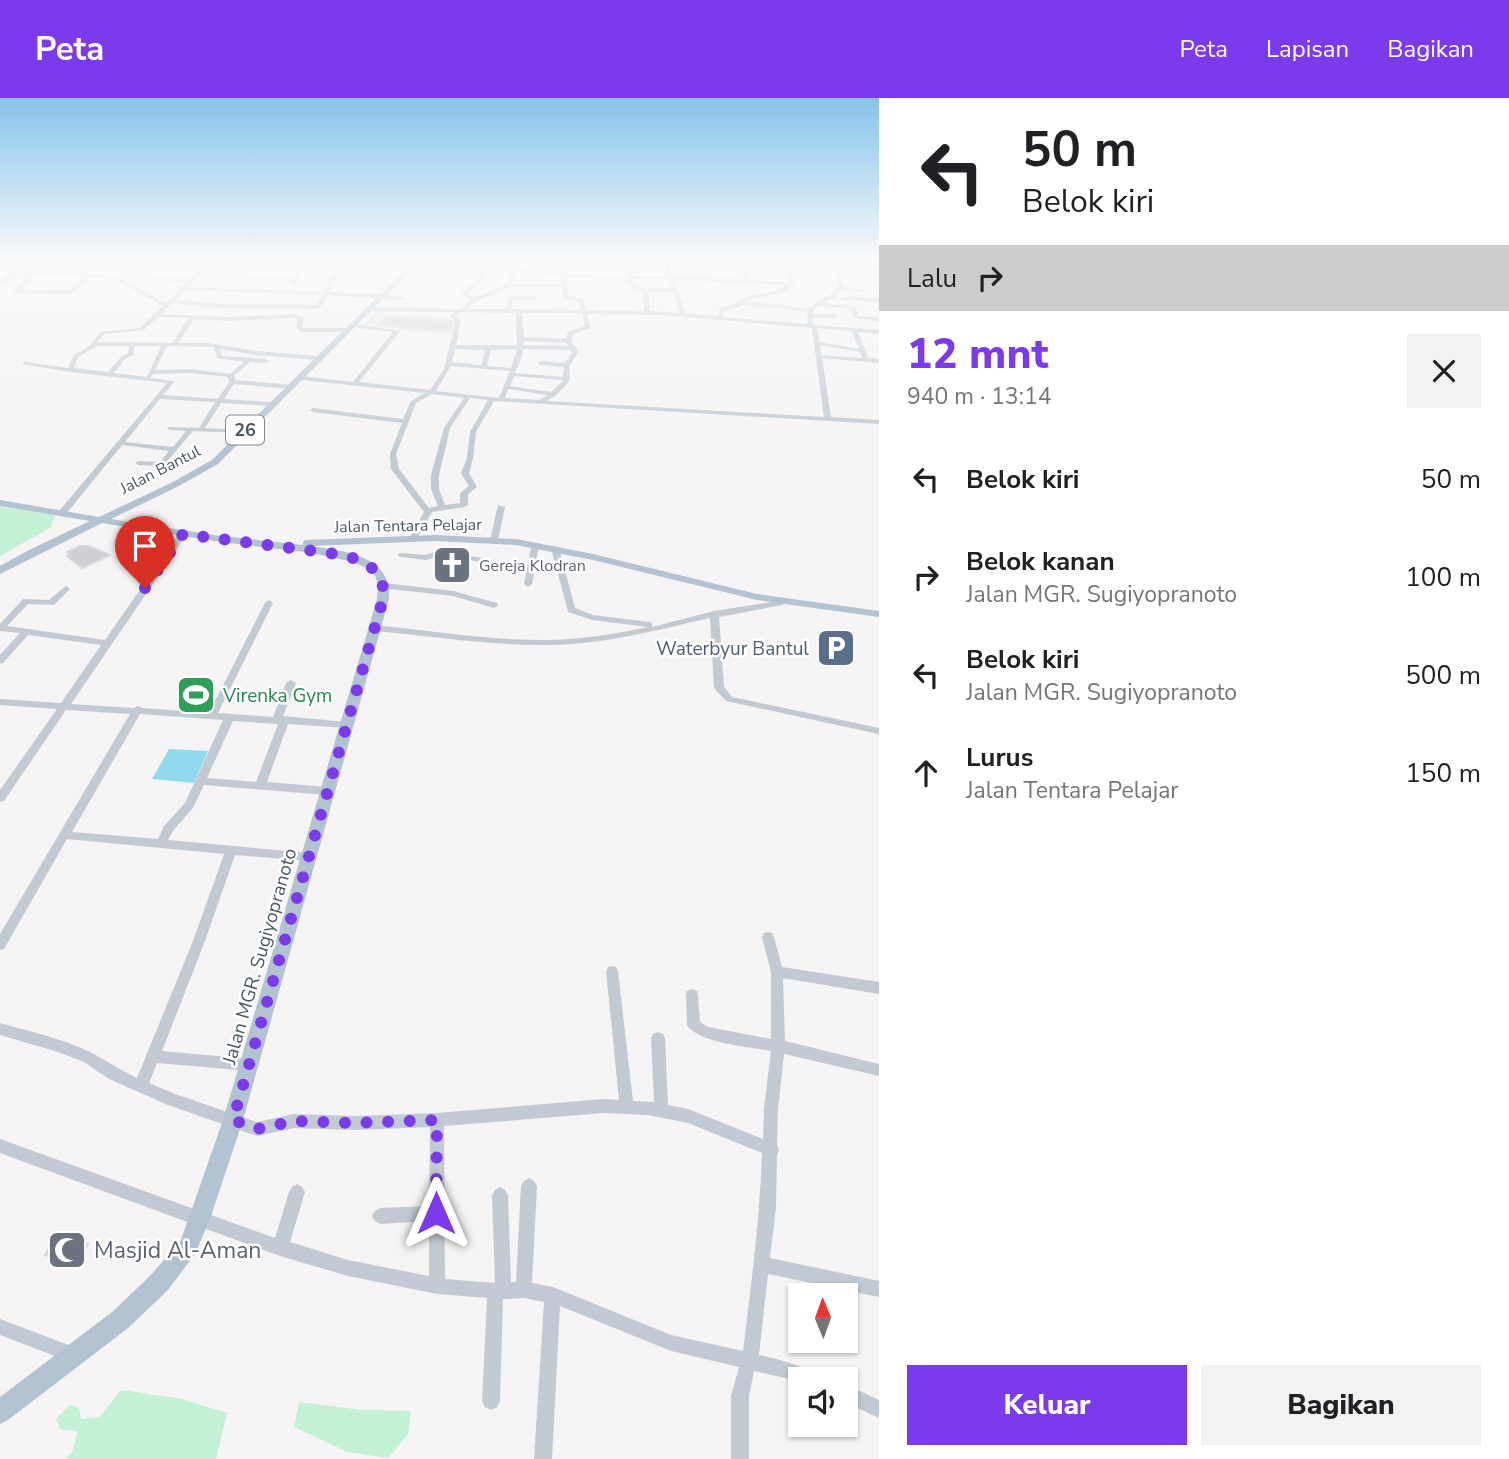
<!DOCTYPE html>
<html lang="id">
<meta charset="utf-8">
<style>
:root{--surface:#fff;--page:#f2f2f2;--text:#202124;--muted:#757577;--accent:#7c3aed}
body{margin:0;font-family:"Nunito Sans",sans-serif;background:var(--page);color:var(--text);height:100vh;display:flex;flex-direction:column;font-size:26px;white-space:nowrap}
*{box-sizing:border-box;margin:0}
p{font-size:23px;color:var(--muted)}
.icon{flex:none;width:38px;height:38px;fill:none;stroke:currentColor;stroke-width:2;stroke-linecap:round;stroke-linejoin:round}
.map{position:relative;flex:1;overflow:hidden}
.drawer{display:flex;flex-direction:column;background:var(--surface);width:630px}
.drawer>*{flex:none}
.top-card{background:#fff;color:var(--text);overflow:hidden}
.needle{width:46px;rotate:359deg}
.buttons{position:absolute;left:788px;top:1185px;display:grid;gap:14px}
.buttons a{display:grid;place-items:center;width:70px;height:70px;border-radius:0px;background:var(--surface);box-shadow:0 2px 5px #0004;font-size:35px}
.pin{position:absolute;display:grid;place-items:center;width:60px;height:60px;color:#fff;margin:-72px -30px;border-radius:50% 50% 50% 0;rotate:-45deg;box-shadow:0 0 7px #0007}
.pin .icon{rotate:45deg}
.me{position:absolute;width:77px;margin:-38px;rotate:0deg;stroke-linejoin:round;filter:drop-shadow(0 0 5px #0008)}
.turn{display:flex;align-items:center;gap:24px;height:147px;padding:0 28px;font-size:32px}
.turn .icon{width:91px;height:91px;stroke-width:2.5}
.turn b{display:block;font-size:49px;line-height:60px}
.then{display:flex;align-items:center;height:66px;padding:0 28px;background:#0003;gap:14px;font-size:26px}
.round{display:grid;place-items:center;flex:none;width:74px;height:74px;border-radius:0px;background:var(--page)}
.overview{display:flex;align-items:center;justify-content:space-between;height:119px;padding:0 28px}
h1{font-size:42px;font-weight:800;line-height:52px;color:var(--accent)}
.button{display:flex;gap:14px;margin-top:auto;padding:14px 28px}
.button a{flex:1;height:80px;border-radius:0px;background:var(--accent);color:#fff;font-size:28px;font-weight:800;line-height:80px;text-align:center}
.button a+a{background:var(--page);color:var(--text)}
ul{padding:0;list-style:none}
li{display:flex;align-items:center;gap:21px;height:98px;padding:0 28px}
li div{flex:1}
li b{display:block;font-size:26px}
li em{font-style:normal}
header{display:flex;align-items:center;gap:42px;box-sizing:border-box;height:98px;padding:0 35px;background:var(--accent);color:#fff}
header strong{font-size:33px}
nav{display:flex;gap:38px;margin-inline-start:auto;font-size:24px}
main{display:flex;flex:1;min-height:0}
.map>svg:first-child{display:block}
.education{fill:#e6e4e5}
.green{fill:#c3f1d5}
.water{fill:#90daee}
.building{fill:#cdcfd5;stroke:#d7d9de;stroke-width:2}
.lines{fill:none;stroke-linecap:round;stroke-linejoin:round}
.minor{fill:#c1cad2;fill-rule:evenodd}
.major{fill:#b3c2d1;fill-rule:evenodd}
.route{stroke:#7c3aed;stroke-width:12;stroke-dasharray:0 21.6}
.labels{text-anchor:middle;stroke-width:5;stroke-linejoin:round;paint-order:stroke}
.far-street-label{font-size:16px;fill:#4a5661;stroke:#fff}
.far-worship-label{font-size:16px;fill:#5b616d;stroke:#fff;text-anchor:start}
.shield{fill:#fff;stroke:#808990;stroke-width:2}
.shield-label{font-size:18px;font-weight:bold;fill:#4a5661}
.service-label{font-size:19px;fill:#4e5e75;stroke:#fff;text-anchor:end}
.leisure-label{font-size:19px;fill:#27864d;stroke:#fff;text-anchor:start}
.street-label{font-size:19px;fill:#4a5661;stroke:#fff}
.near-worship-label{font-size:23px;fill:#5b616d;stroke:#fff;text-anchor:start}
</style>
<header>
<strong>Peta</strong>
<nav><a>Peta</a><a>Lapisan</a><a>Bagikan</a></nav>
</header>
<main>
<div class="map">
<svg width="879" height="1361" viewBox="0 0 879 1361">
<rect width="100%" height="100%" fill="#f5f3f3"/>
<path class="education" d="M374,216l80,5 2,9 -4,6 -91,-8z"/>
<g class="green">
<path d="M0,409l50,7 5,2 -5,12 -50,28z"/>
<path d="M121,1292l61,9 45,14 -11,46h-150l6,-7 6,-21 -18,-2 -4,-10 14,-14 9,3 2,11 19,-2z"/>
<path d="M299,1304l63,8 49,1 -3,23 -20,24 -40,-6 -54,-25z"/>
</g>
<path class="water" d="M169,651l39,2 -14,32 -42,-4z"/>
<g class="building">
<path d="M392,219l59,4 1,3 -4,8 -70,-7 5,-7z"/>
<path d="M80,448h9l21,9 -28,13 -15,-12 3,-1 -3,-3z"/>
<path d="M195,584l14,1 -13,26 -14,-2z"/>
<path d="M57,1135l31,11 -12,22 -31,-11z"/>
</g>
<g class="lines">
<g class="minor">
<path d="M17,163h5l-9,12 7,-2h13l9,-10h5l-9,10 38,1 43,6 47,25 21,-21 -38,-2 -2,-2 43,1 19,-18h5l-9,10 29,1 27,7 33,-1 5,-9 -24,-3 2,-1 25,1 7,-5h5l-7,8 -6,3 -5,13 -3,2 -3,-2 2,-4h-31l-27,-7 -32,-1 -14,14 136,5 6,-13 7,-8 -2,-10h4l1,5 55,3 -2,1 -52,-1v2l-6,8 -6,13 51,2 25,4 -3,2 -74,-5 -5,9 -6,5 -97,-1 -48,-5 -11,11 69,3 64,-3 10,4 -2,10h44l3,2 -3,2h-45l-5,-4 2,-9 -4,-1 -64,3 -36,-2 -16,24h31l47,8 62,5 3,2 -3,2 -62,-5 -36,-6 2,7 44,3 3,2 -3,2 -16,-1 -16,14 1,4 58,5 3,2 -3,2 -59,-5 -10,15 47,3 3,2 -3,2 -50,-3 -16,25 37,2 3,2 -1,1 -51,-2 -29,34 -2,1 -23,-1 -4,-2 4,-2 21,1 9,-11 -47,-6 -56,69h-3l-4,-2 1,-2 107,-127 -97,-11 -48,-8 3,-2 43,6 6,-13 17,-10 9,-13 40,-4 12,-12v-2l3,-1 8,-7 -47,-26 -26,-3 -18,17 -58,-1v-2l16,-17c-11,-1 -19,1 -26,10h-4v-2zM36,176l49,2 -14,14h-51zM185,192l138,5 -7,10 -96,-1 -45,-4zM158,219l30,1 -15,25 -76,-1 7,-8 40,-4zM97,248h32l-1,7 -7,4 -13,15 -34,-4 4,-11zM135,248h26l-14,31 -33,-4 11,-14 8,-4zM167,248l47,1 3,11 27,4 -14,12 -39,-5 -36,1zM191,275l37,4 1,5 -11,17 -55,-4 11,-13 -1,-1 -23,-3 3,-4zM160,301l55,3 -16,26 -31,-1 -1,1 3,2 16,1 -13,16 -48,-5z"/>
<path d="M477,163h4l5,15 -19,18 8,4 31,-14 7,-14 -2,-9h4l2,8 111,10 -2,-2 1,-1 -5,-15h4l6,15h33l1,-15h4v15l36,1 -6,-15 4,-1 7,16 34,3 -5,-13 -6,-6h5l5,5 7,14 38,3 -5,-22h31l64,5v2l-42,-2 4,9 2,12 24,3 -3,2 -22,-2 -8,8 -10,5 32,4 2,9 21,1v4l-25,-3 -2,-9 -32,-4 -6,4 -1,5h22l3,2 -3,2h-22v7l66,5v4l-21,-2 10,26 11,1v4l-57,-5 9,59 48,3v4l-385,-23 -18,31 -3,26 -4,15 8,14 -9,7v11l-4,2 -32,5 -16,28h-6l-1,-2 15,-26 -33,-43 -1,-15 12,-31 -89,-11 -3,-2 3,-2 90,11 8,-18 14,-8 -123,-13 -3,-2 3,-2 51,6 40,-50 -41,-5v-2l2,-1 46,7 -41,51 71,8 14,-21 11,-45v-3l-5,-4 5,-5 -83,-1 -3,-2 3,-2 89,2 10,-9 -10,-6 20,-18zM789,164l43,3 5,10v13l-7,7 -22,13 -62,-6 5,-3 32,-6 11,-9zM517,174l43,4 2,8h-51zM565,178l64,6 2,5 12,5 1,19 -58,-1 -3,-11 -14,-2 -2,-10 2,-1zM633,181h36l4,10h-26l-12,-4zM674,182l112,5c-12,10 -26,7 -39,12 -11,5 -13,8 -27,11l-2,8 -33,-3zM509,189h53l3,12 14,2 2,9 -70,-1 2,-9 23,-1 -2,-3 -25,1 -3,12h-39l6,-6zM649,195h24l7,20 -30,-2zM742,207l66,6 -1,13 -84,-7 1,-7 13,-2zM460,214l56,1 1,32h-61l5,-25 -5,-3zM522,215h60l3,13 -17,6 -2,7 -42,-2zM587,216l75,1 150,13 12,89 -277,-16 9,-6 13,-13 1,-17 8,-12 -2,-4 1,-1 -6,-6 2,-8 17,-6zM817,230l35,3 7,18 -40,-7zM524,243l42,2 2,3 -45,-1zM820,247l40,7 2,6 -41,-3zM455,251l30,1 -4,15 -29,-3zM517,251l-6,19 -24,-2 4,-16zM523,251l47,1 2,3 -7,10 -25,-2 -3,2 3,2 24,2 -1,10 -48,-4 7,-17zM451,268l59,5 -11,27 -63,-7zM514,278l49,4v1l-12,11 -41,-6zM508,291l39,6 -7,5 -35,-2zM432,296l32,4 -20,30 -13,47v14l7,17 -9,2 -30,-39 -3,-15 20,-51zM470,300l18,2 -18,32 -3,26 -6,15 8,13 -9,7v10l-15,2 -6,-16v-14l11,-47z"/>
<path d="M879,193v4l-4,-2 1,-1z"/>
<path d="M843,199l36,1v4l-38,-2z"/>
<path d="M498,407l7,2 -7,33 -4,2 -4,-2z"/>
<path d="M180,434h3l4,2 -116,170 63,4 4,-2 4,2 67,5 56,-110 4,-3 4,3 -55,110 55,4 13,-34 5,-3 5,3 -13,33 64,6 5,3 -5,3 -59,-4 -21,58 60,5 5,4 -1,3 -4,1 -123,-10 -11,23 -20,23 -5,9 141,13 4,1 2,3 -2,3 -4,1 -74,-6 -30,86 -43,110 88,8 5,2 2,4 -2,4 -5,2 -93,-8 -8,20 26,11 82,28 37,-8 61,2 82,-3 167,-14 15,1 -13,-129 2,-4 4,-1 4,1 2,4 15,130 21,1 -3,-64 2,-4 5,-2 5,2 2,4 3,67 20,4 75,30 1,-31 7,-57c-21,-4 -73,-8 -84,-26l-1,-30 1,-4 5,-2 5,2 1,4 2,27 8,5 63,12v-67l-9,-35 2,-4 4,-1 4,1 2,4 8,30 97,15v12l-96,-16 2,63 94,23v12l-95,-22 -6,54 -1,37 2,5 -2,5 -1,52 -6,51 109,23v16l-111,-23 -9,81c20,4 38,10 57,18l3,6h-19v4l-15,-5 -31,-7 -5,25v63h-18v-63l8,-29 -68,-16 -111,-45 -8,153h-18l10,-157 -20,-4 -21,1 -3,102 -3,6 -6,3 -6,-3 -3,-6 5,-103 -50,-4 -89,-18 -68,-20 -280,-103v-14l275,99 14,-46 3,-5 5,-3 5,3 3,5 -15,50 58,18 81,16v-55l-49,3 -5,-3 -3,-5 3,-5 5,-3 49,-2 1,-79 -75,3 -61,-2 -37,8 -89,-31 -59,-26 -25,-17 -26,-10 -58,-17v-12c31,9 65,16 94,31 15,8 28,17 43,24l56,-137 31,-87 -157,-15 -63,110 -4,1v-16l130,-220 -64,-4 -62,91 -4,1v-12l57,-81 -57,-4v-6l61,4 40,-58 -73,-10 -25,28 -3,1v-9l20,-22 -20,-2v-7l23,-25 26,1 17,-14 4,3 -16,16 -26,-1 -21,22 98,14zM140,616l83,6 -38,83 -21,23 -6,13 -86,-7zM233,623l45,3 -22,58 -49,-4zM604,1015l44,2 40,8 74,30c-2,67 -11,132 -19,198l-72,-16 -118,-48 -21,-4 5,-97 -3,-5 -5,-3 -5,3 -3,5 -5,96h-5l-3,-87 -3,-5 -5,-3 -5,3 -3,5 3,88 -50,-4 -1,-153z"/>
<path d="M532,445h6l1,2 -7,39 -4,3 -4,-3z"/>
<path d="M552,448h3l4,2 16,60 18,7 56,7 3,1v4l62,-16 71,-11 1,2 -4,3 -63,12 5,70 8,10 147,31v6l-153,-33 -12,-13 -4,-70c-53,12 -105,26 -159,27 -59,1 -118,-9 -177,-14l-4,-3 4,-3c59,6 118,16 177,15 33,-1 65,-6 97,-13l-56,-7 -24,-8 -17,-64z"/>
<path d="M438,453l51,8 4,2 -4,2 -50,-7 -13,4 -25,-3 -4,-2 4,-2 24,2z"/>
<path d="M384,485l69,8 44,12 1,2 -4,3 -41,-12 -72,-8v-4z"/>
<path d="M0,1221l79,30 2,6 -2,6 -6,2 -73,-28z"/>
<path d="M845,1286l34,16v18l-34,-16z"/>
</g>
<path class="major" d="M414,163h7l-203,203 -41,23 -66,32 103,16 89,10v-4l4,-1 128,-5 81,4 77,15 164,40 122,17v6l-122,-17 -164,-40 -77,-15 -81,-4 -125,5c33,5 83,9 79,53l-146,521 -33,99 -15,35 -28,37 -39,37 -120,92 -8,4v-27l112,-85 39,-37 30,-35 42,-120 154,-521 1,-14 -3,-10 -10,-8 -16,-6 -37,-8 -98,-12 -112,-18 -102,51v-8l29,-16 61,-29 -90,-15v-6l99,17 72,-34 41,-23z"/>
</g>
<linearGradient id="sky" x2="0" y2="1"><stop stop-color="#85c3ea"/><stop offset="0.46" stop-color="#fafafa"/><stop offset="1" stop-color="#fafafa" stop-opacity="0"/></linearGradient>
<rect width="879" height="354" fill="url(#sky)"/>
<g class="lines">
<path class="route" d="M145,490l38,-54 161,21c24,8 42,16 39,44l-150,521 24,9 37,-8 61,2 82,-3 -1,93"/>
</g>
<defs>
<g id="church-square" transform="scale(2.0125)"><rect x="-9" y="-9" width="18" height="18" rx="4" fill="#6b7280" stroke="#fff"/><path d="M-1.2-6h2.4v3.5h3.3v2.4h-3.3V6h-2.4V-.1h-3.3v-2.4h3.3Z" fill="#fff"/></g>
<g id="parking-square" transform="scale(2.0125)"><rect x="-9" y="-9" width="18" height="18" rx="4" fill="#5c6f8a" stroke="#fff"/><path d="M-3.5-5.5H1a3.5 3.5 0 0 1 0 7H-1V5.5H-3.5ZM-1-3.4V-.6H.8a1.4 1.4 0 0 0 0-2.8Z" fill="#fff"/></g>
<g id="stadium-square" transform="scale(2.0125)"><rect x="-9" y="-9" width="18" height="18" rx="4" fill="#2e9e5b" stroke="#fff"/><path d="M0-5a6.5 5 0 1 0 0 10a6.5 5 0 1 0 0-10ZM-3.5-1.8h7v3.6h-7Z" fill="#fff"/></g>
<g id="mosque-square" transform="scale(2.0125)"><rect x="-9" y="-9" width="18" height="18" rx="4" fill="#6b7280" stroke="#fff"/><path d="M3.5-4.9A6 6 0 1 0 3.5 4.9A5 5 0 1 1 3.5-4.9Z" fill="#fff"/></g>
</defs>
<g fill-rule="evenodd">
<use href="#church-square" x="452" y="467"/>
<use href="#parking-square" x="836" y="550"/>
<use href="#stadium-square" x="196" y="597"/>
<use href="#mosque-square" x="67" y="1152"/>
</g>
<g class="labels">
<g class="far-street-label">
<text transform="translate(160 371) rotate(-27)" y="6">Jalan Bantul</text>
<text transform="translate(408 427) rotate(-1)" y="6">Jalan Tentara Pelajar</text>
</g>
<g class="far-worship-label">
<text x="479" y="473">Gereja Klodran</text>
</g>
<rect class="shield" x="226" y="317.5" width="38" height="29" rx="5"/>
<g class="shield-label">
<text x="245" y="338">26</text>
</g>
<g class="service-label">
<text x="809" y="557">Waterbyur Bantul</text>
</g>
<g class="leisure-label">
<text x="223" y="604">Virenka Gym</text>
</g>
<g class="street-label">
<text transform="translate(259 858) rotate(-74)" y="7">Jalan MGR. Sugiyopranoto</text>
</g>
<g class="near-worship-label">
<text x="94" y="1160">Masjid Al-Aman</text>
</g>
</g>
</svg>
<div class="buttons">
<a><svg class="needle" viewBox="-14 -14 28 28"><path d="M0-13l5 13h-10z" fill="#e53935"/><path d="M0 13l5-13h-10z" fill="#757577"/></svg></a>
<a><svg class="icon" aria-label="sound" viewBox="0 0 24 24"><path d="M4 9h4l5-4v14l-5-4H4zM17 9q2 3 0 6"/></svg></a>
</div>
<div class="pin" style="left:145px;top:490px;background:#d93025"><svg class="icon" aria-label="arrive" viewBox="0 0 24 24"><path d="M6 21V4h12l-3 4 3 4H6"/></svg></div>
<svg class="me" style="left:436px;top:1115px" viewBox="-20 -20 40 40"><path d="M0-17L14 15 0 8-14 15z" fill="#7c3aed" stroke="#fff" stroke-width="4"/></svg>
</div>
<section class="drawer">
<div class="top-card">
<div class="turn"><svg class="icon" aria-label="left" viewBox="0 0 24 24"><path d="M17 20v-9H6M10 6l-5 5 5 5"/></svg><div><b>50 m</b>Belok kiri</div></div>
<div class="then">Lalu<svg class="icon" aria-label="right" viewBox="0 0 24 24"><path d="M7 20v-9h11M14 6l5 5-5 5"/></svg></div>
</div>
<div class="overview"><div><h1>12 mnt</h1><p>940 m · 13:14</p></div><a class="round"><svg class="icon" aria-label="close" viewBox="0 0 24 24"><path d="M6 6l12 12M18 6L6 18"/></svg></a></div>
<ul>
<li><svg class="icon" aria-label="left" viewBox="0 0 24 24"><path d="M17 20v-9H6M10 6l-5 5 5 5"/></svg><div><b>Belok kiri</b></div><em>50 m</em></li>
<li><svg class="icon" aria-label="right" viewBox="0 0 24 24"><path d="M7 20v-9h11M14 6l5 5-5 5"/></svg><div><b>Belok kanan</b><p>Jalan MGR. Sugiyopranoto</p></div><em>100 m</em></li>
<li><svg class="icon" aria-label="left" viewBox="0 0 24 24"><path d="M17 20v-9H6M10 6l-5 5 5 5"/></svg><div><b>Belok kiri</b><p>Jalan MGR. Sugiyopranoto</p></div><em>500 m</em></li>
<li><svg class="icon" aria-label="ahead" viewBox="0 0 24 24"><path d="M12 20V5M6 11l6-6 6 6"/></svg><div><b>Lurus</b><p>Jalan Tentara Pelajar</p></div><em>150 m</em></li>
</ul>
<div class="button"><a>Keluar</a><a>Bagikan</a></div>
</section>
</main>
